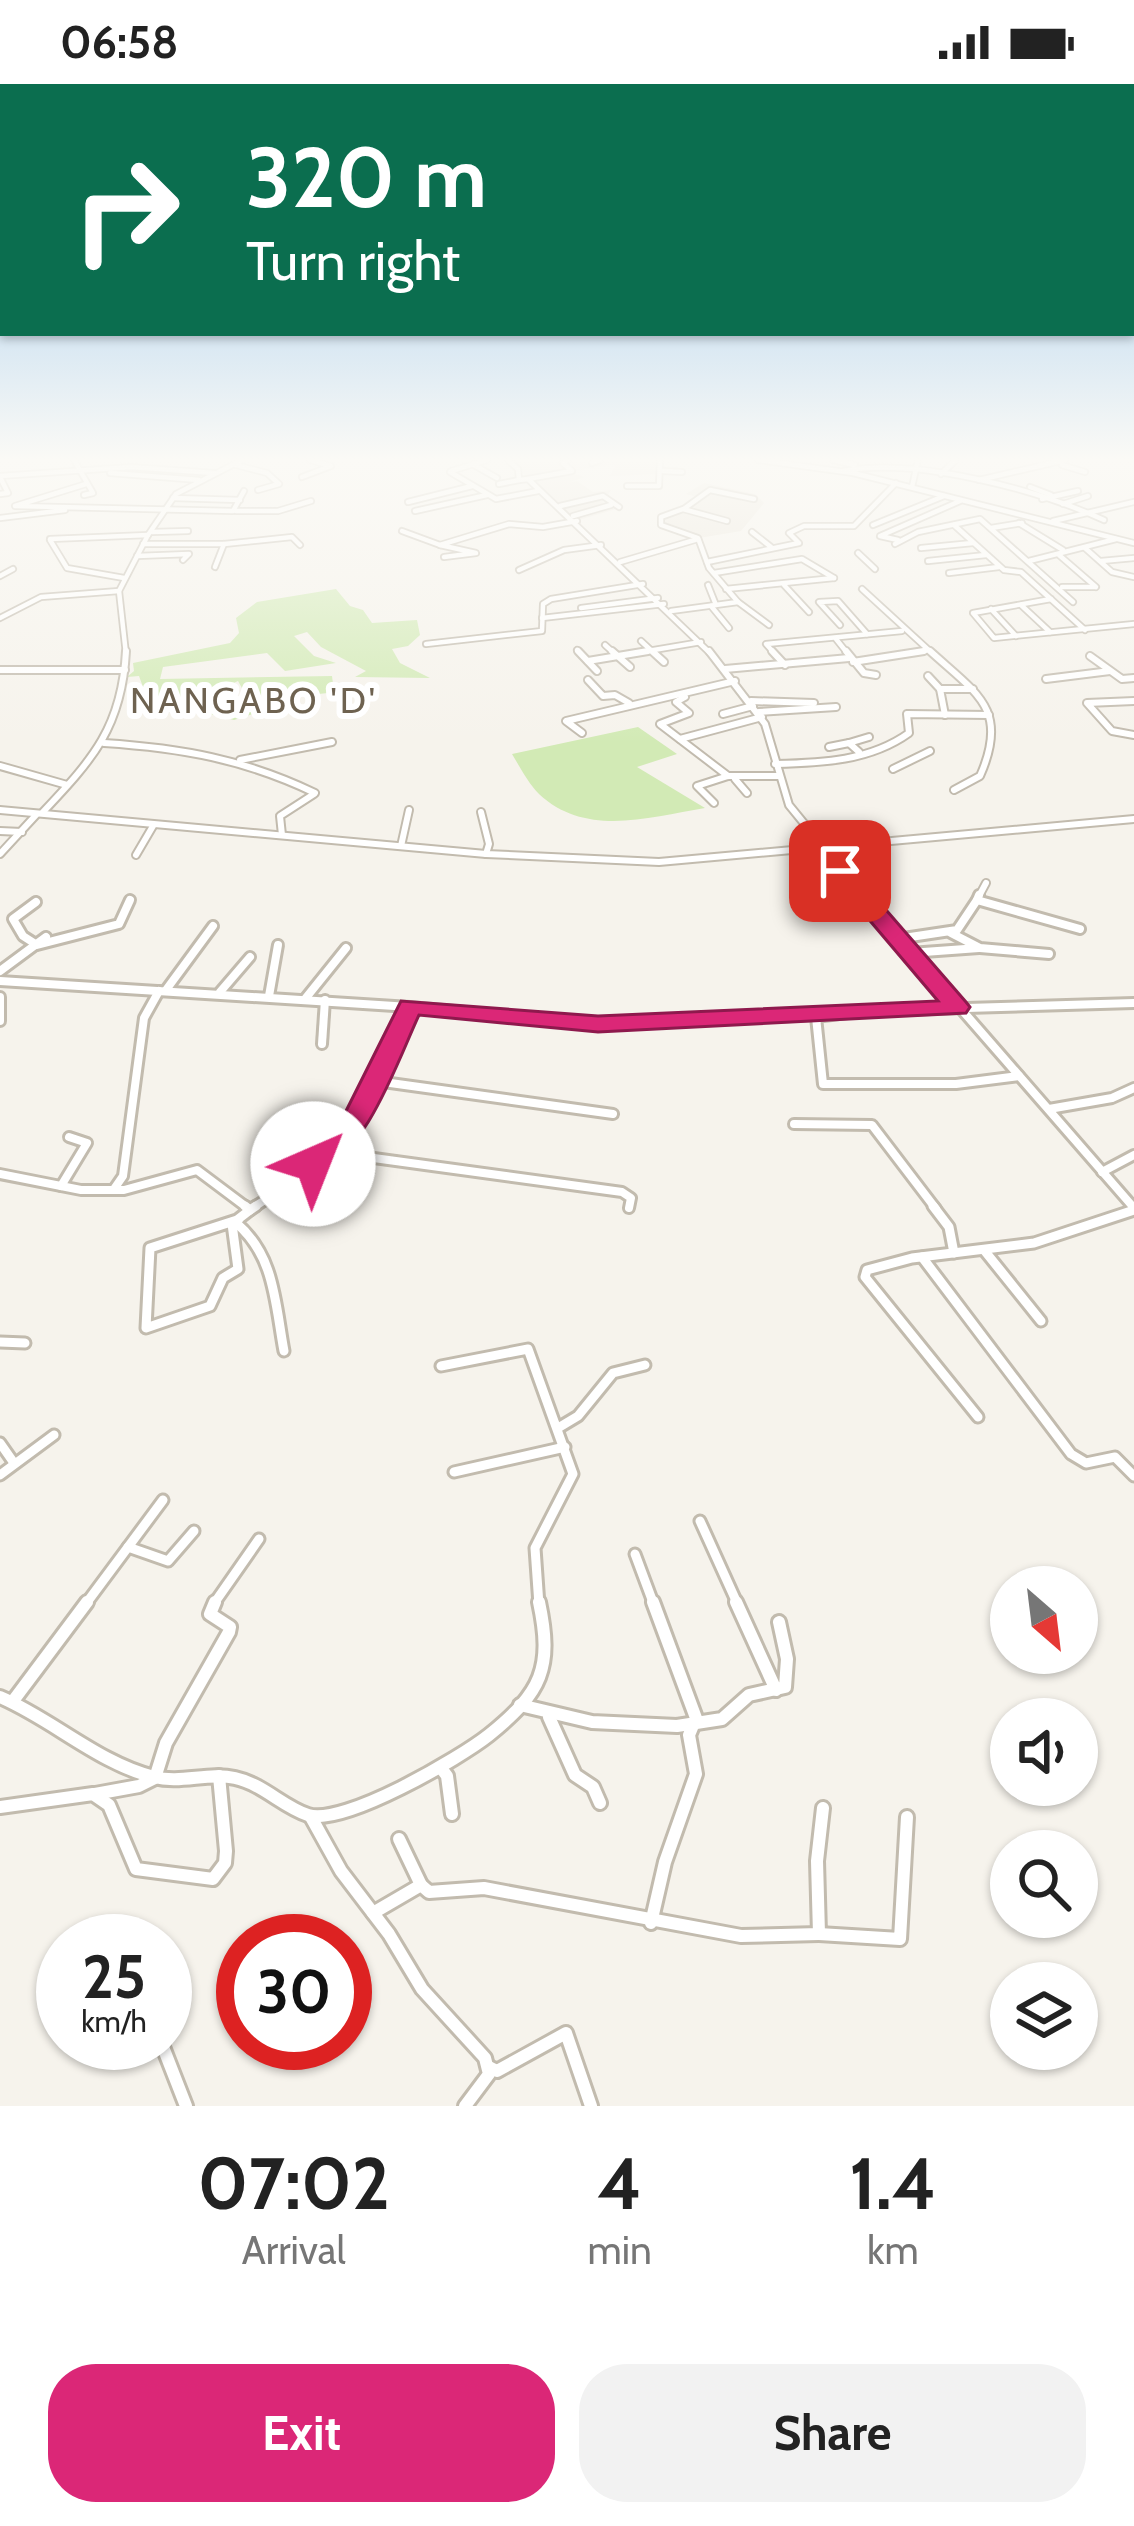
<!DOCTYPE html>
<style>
:root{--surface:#fff;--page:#f2f2f2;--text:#222;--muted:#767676;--accent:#db2777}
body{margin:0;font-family:Cabin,sans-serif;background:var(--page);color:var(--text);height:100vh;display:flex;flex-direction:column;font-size:45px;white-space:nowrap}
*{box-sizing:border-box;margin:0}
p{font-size:39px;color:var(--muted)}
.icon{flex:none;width:66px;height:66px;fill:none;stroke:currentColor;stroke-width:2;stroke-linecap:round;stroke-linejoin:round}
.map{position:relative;height:2022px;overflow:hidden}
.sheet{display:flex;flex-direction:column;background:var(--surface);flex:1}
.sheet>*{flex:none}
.top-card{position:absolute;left:0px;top:0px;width:1134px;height:252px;box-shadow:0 3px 9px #0004;background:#0b6e4f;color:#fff;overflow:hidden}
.needle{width:78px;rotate:152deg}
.fabs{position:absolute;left:990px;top:1482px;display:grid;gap:24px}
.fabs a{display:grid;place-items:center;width:108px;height:108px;border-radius:50%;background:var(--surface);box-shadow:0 3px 9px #0004;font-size:60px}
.speed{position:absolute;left:36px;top:1830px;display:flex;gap:24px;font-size:60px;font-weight:700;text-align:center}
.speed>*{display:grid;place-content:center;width:156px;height:156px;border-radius:50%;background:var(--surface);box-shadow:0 3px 9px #0004;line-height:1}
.speed small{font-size:30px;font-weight:400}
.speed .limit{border:18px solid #d22;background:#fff;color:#111}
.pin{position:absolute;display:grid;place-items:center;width:102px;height:102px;color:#fff;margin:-51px;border-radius:24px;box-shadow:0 6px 18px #0006}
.me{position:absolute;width:132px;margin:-66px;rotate:44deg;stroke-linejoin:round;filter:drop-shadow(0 0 9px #0008)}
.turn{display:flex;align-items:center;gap:42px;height:252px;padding:0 48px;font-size:54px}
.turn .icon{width:156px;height:156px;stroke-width:2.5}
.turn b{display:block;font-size:84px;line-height:102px}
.eta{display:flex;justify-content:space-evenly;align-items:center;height:204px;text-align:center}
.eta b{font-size:72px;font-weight:800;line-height:84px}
.button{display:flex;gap:24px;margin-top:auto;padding:24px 48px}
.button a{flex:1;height:138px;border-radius:48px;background:var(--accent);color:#fff;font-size:48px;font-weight:800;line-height:138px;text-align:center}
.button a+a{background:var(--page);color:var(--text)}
.status{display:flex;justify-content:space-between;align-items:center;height:84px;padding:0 60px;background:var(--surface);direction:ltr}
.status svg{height:33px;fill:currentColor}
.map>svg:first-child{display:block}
.residential{fill:#eae5da}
.green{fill:#d2eab5}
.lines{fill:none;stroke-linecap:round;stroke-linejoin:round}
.minor-far4-casing{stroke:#c2bbae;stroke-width:8}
.minor-far3-casing{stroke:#c2bbae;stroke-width:10}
.minor-far2-casing{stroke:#c2bbae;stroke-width:14}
.minor-far1-casing{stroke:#c2bbae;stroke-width:15}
.minor-casing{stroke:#c2bbae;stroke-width:18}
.minor-far4{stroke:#fff;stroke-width:4.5}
.minor-far3{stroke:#fff;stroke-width:6}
.minor-far2{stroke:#fff;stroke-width:8}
.minor-far1{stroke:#fff;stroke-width:9}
.minor{stroke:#fff;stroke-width:12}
.route{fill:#db2777;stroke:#8e194d;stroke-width:3}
.labels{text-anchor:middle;stroke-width:12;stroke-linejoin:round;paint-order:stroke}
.far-quarter-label{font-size:36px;letter-spacing:3px;fill:#6e6250;stroke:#fff}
</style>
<div class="status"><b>06:58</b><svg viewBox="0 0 49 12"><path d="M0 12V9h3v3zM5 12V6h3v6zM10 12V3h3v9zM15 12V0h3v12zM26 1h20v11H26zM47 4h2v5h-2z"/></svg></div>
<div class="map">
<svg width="1134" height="2022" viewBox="0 0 1134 2022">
<rect width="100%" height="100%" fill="#f6f3ec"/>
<g class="residential">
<path d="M509,376h149l3,14 -51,2 6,-12 -49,8 18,5 -18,6 10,-2 16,11 18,-2 -8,12 20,5 -48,14z"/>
<path d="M704,399l51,11 9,9 -23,28 -42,7 -38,-13 1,-9 24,-8 11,-11 -11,-3z"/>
</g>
<g class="green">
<path d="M336,505l14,17 13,4 9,13 45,-3 3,15 -12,11 -16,3 8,14 30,15 -75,-1 11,-6 -45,-24 -14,-15 -13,4 20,20 22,7 -51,8 -18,-18 -104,14 -3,12 172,-3 1,8 9,2 -14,7 -58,6 -2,10 -34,11 -40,-10 -1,-5 49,-6 4,-4 -8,-14 -32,15 -59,2 -8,-22 -12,1 7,-6 -1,-8 97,-20 9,-10 -3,-15 21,-16z"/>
<path d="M638,643l39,27 -40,13 68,41c-55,9 -119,30 -166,-14 -11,-11 -19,-27 -27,-40z"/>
</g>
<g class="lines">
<g class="minor-far4-casing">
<g id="minor-far4">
<path d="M74,376l19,33 -9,2"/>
<path d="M508,376l10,9 1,11 9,-1 183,175"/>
<path d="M758,376l95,13 281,70"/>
<path d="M833,376l22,5"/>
<path d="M592,379l8,-3"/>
<path d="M236,381l31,8 12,11 -21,6"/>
<path d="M474,381l23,13"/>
<path d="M1062,381l23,7"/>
<path d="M451,387l36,-11"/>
<path d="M663,387l19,1"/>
<path d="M844,387c72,-14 194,19 260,49"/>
<path d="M450,388l46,27 42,-8"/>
<path d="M110,389l89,7"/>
<path d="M941,390l15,-14"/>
<path d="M0,392l131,-9 83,6"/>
<path d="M0,393l8,16 -8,1"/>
<path d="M302,393l29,-11 -21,-6"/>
<path d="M528,395l44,-8 -9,-8 5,-3"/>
<path d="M979,396l86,-20"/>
<path d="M86,400l-71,22 218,5 11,-20"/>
<path d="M499,400l20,-4"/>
<path d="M627,402h32l1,-26"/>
<path d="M912,403l6,-27"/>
<path d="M1030,403l21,8"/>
<path d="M173,414l67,2"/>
<path d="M1042,415l36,-8"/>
<path d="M408,418l64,-16"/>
<path d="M1063,420l25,-8"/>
<path d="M560,422l43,-10 16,11"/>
<path d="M685,424l25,-18 44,9"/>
<path d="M236,427h42l33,-10"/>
<path d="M415,427l72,-16"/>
<path d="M573,432l38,-11"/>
<path d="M0,434l65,-8"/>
<path d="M1053,437l81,-19"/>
<path d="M1019,439l44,27"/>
<path d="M873,441l71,-29"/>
<path d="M954,441l50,45 17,2 64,58"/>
<path d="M991,444l31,-5"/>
<path d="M402,447l38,14"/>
<path d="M152,448l36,-1"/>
<path d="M752,448l19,15"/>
<path d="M50,455l98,-4"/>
<path d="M50,456l17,28 57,10"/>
<path d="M898,456l-18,-4 80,-35"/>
<path d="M143,460h81l68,-7 8,8"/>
<path d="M895,460l23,-12 62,-13 93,83"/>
<path d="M921,464l52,-5"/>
<path d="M1085,464l27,24 22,5"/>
<path d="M858,469l17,16"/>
<path d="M1059,471l37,32"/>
<path d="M137,472l52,-2 -6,6"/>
<path d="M444,473l32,-4 -36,-8 69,-21 34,3 34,-6"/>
<path d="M928,477l58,-6"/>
<path d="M1029,477l87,-22"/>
<path d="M1101,477l33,-3"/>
<path d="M620,478l78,-23"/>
<path d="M707,478l92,-19 -10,-10 15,-7h50l42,-43"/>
<path d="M215,483l9,-23"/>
<path d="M519,486l45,-20 37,-5"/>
<path d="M714,489l88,-14 32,19"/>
<path d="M949,489l50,-6"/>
<path d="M0,492l13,-7"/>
<path d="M708,501l8,20"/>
<path d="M784,501l25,27"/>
<path d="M1062,503h33"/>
<path d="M726,505l108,-11"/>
<path d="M862,505l71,65"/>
<path d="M1051,515l-78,14 21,25 140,-14"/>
<path d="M738,518l31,23"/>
<path d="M1021,521l29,27"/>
<path d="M711,522l18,22"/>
<path d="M581,524l77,-10"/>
<path d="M991,525l25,27"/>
<path d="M671,527l67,-9 -29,-34 -11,-30 -37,-13v-8l22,-8 44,12"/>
<path d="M0,534l41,-21 78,-6"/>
<path d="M542,534l122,-14"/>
<path d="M840,541l-21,-23 19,-1 29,33"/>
<path d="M836,555l12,15"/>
<path d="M641,557l14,13"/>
<path d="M426,560l116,-13 1,-27 8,-5 92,-15"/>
<path d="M605,561l10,9"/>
<path d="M577,566l4,4"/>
<path d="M126,570l-7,-63 29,-56 28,-41 66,-34"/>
<path d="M630,570l71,-12"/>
<path d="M775,570l-9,-10 136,-13"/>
<path d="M905,570l24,-4"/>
</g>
</g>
<g class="minor-far3-casing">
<g id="minor-far3">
<path d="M578,567l19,20"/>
<path d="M612,567l18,16"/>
<path d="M652,567l12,11"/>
<path d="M709,567l56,73 24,81 76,93"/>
<path d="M772,567l13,14"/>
<path d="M846,567l18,22 12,2"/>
<path d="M930,567c46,42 80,58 50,125l-26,14"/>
<path d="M1090,572l32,23 12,-1"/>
<path d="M588,577l60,-10"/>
<path d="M853,578l71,-11"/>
<path d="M725,585l124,-11"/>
<path d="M0,586h125"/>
<path d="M928,592l12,13 5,26"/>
<path d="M1046,595l64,-8"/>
<path d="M588,596l15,16 12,-1 14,8"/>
<path d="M940,605h33"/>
<path d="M685,613l-9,5 13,11 -29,11 68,52"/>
<path d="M751,617l63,2"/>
<path d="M1134,617l-47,2 25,28 22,4"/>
<path d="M759,628l77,-5"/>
<path d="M723,630l30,-8"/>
<path d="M582,649l-16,-12 169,-40"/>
<path d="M680,655l82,-22"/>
<path d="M104,659c77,5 140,16 211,50"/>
<path d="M829,663l20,-4"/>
<path d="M859,668l-10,-9 20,-6"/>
<path d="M240,676l92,-18"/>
<path d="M775,680c47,-1 95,-3 134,-31l-2,-19 82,1"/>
<path d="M0,682l67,19"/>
<path d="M893,685l37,-18"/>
<path d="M735,695l12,14"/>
<path d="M714,719l-17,-17 31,-10h51"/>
<path d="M0,726l486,44 173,8 475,-43"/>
<path d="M43,728c50,-53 79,-85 83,-161"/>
<path d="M481,728l8,32 -3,10"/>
<path d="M0,747l22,1"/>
<path d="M282,751l-2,-19 34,-22"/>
<path d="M401,762l8,-36"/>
<path d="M0,770l36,-39"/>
<path d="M136,771l17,-29"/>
<path d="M978,814l8,-15"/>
</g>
</g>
<g class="minor-far2-casing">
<g id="minor-far2">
<path d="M862,811l272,313"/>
<path d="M977,816l2,-5"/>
<path d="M36,818l-23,17 10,17 14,9 82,-21 11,-24"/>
<path d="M951,849l29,15 69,6"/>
<path d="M897,855l60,-9 20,-30 103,29"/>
<path d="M910,869l69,-5"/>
<path d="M0,887l46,-34"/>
<path d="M0,897l410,26 -66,131 -42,38 -51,33"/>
<path d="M166,906l47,-64"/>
<path d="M220,908l30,-35"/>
<path d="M269,912l9,-51"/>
<path d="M0,913v24"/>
<path d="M305,915l41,-51"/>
<path d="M410,923l188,17 218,-9"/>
<path d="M322,960l3,-44"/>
<path d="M1019,992l-63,8h-133l-7,-67 47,-6 271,-8"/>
<path d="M376,997l237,33"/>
<path d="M1049,1025l63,-11 22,-10"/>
<path d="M794,1040l78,1 64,84"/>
<path d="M330,1068l292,40 9,6 -2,10"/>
<path d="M1102,1088l32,-17"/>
<path d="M0,1090l81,16h43l73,-20 52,39"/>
<path d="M61,1102l26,-43 -18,-6"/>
<path d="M114,1105l9,-13 21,-158 15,-27"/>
</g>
</g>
<g class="minor-far1-casing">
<g id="minor-far1">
<path d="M245,1122l5,4 6,-4"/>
<path d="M933,1122l16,21 5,26"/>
<path d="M239,1135l-7,5 6,45 -15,9 -13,28 -64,22 4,-80 87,-28 13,-10"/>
<path d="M235,1138c40,33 40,81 49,129"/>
<path d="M984,1166l57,71"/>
<path d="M922,1173l149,197 15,9 29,-6 19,19"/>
<path d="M0,1258l25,1"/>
<path d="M441,1282l87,-17 45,125 -38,74 4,57"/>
<path d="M978,1333l-113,-140 2,-7 45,-12 122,-15 100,-33"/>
<path d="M558,1344l20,-12 35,-43 32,-8"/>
<path d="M0,1359l14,20"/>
<path d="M454,1388l111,-25"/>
<path d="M0,1391l54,-40"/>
<path d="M700,1437l38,84"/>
<path d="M128,1463l40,14 26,-30"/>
<path d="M635,1470l19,51"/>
<path d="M85,1521l78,-105"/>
<path d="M213,1521l46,-66"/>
</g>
</g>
<g class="minor-casing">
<g id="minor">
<path d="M736,1518l40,88"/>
<path d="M0,1613c52,22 98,66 154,80 27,7 54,-5 81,1 28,6 48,29 73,37 36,11 152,-57 181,-80 53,-43 64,-67 50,-133"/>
<path d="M13,1617l74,-99"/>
<path d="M520,1621l72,17 85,4 45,-7 27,-24 36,-8 2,-28 -8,-37"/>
<path d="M549,1633l26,58 18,12 7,16"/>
<path d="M441,1684l6,8 5,38"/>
<path d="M95,1710l44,-8 16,-8 11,-35 63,-111 1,-5 -20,-13 5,-12"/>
<path d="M0,1723l93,-13 16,11 27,64 77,10 12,-16 1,-12 -7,-75"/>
<path d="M311,1733l30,54 48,63 33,55 63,69 4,16 -24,32"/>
<path d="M399,1755l22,46"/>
<path d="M373,1829l48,-28 8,7 55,-4 257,48 78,-2 -2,-73 6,-53"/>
<path d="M651,1839l14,-61 31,-88 -7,-39 7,-17 -43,-116"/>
<path d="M819,1850l81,5 7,-122"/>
<path d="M163,1963l23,59"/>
<path d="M489,1983l8,4 69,-38 25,73"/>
</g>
</g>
<use href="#minor-far4" class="minor-far4"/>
<use href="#minor-far3" class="minor-far3"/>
<use href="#minor-far2" class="minor-far2"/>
<use href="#minor-far1" class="minor-far1"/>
<use href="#minor" class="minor"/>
</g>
<linearGradient id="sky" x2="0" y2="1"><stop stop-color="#8fc1ec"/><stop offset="0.57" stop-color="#fbfaf6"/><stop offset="1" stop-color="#fbfaf6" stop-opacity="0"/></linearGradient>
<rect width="1134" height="659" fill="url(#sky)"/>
<path class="route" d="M840,780l8,2 118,136 4,5 -4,6 -368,19 -179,-17c-21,45 -54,144 -106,158l-14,-9 39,-37 63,-126 197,15 340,-15 -106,-125 -4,-5z"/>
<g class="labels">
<g class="far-quarter-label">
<text x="254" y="629">NANGABO 'D'</text>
</g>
</g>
</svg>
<div class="fabs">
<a><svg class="needle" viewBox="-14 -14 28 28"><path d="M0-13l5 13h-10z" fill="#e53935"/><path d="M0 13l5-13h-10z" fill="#767676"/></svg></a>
<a><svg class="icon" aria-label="sound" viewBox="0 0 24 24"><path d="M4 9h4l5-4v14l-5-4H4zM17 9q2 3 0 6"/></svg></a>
<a><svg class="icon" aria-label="search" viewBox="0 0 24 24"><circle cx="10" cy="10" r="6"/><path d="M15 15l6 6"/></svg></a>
<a><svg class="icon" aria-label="layers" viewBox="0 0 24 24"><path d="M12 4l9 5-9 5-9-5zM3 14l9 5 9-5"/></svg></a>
</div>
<div class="speed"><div>25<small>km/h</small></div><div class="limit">30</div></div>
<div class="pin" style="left:840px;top:787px;background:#d93025"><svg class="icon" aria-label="arrive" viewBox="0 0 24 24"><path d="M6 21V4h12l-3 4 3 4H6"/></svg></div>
<svg class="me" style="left:313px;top:1080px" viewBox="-20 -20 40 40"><circle r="19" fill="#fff"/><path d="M0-13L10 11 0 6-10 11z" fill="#db2777"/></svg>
<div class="top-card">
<div class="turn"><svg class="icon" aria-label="right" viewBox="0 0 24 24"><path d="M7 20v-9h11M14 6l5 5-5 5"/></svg><div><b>320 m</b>Turn right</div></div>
</div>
</div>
<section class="sheet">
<div class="eta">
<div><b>07:02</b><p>Arrival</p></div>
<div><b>4</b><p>min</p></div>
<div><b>1.4</b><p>km</p></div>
</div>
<div class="button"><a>Exit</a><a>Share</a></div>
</section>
